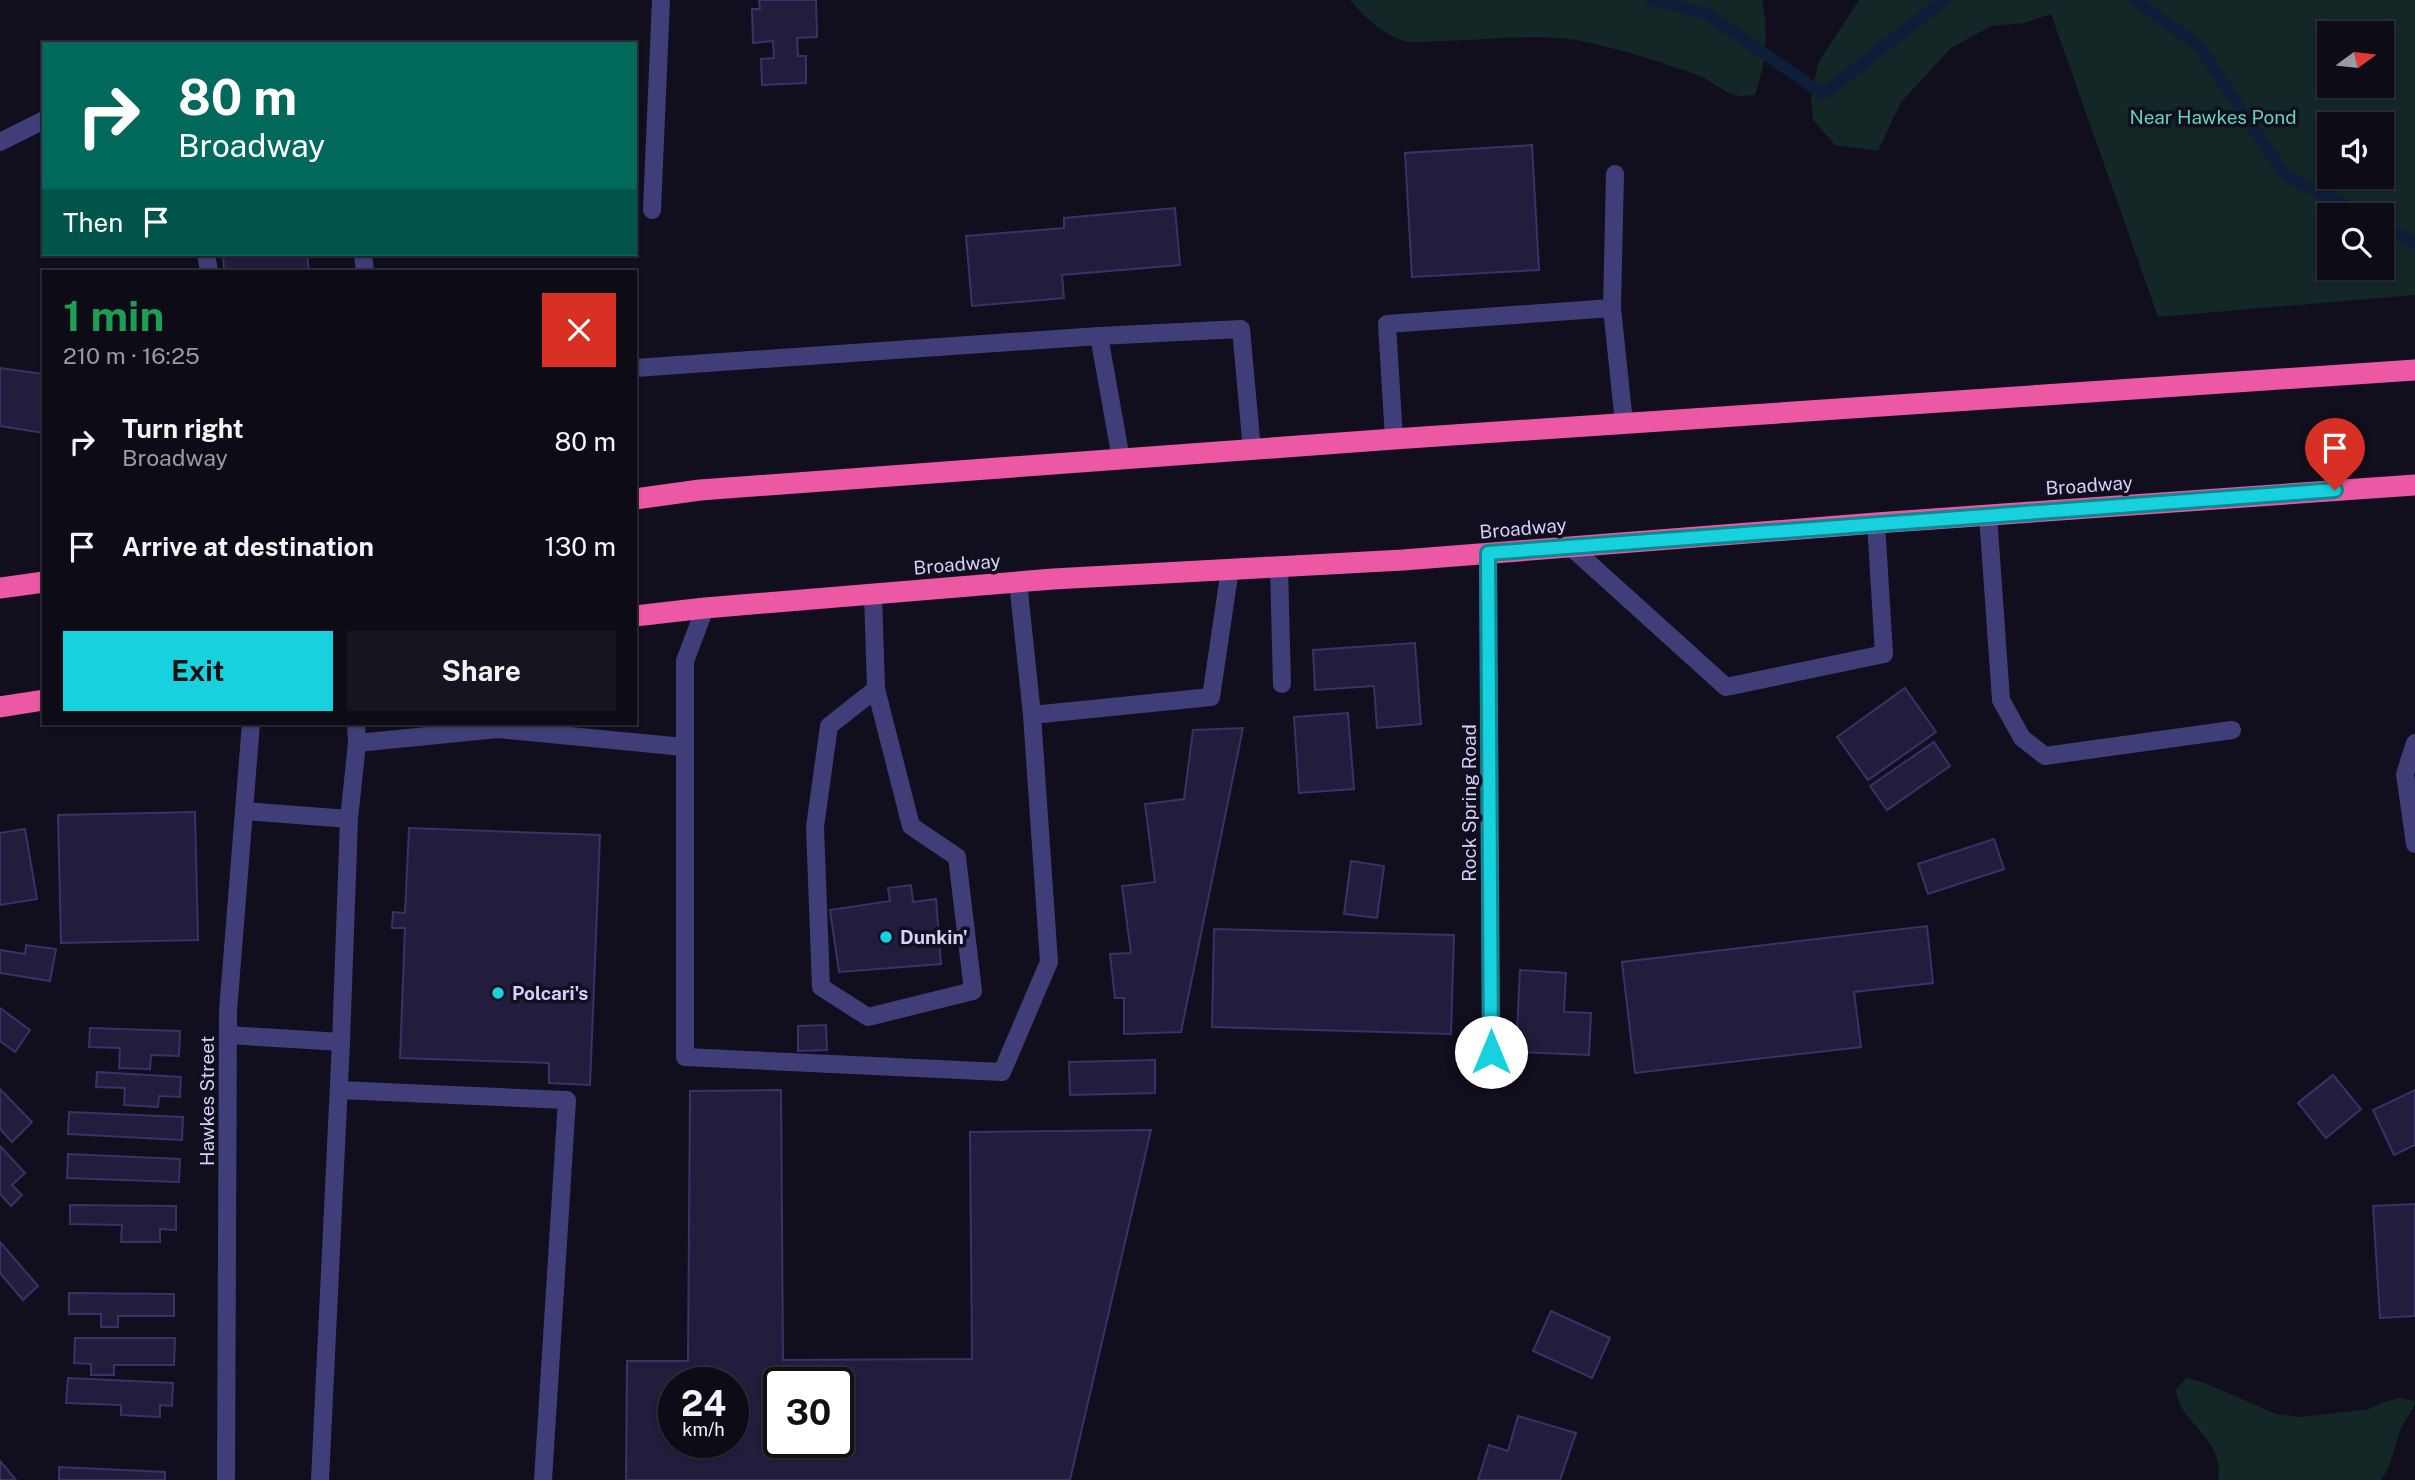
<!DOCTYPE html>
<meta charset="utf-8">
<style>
:root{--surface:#0d0b16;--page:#16141f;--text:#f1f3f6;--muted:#9a9ba1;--line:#2d2b35;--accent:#18d1df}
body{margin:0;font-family:"Public Sans",sans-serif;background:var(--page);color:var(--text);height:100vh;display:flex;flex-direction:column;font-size:26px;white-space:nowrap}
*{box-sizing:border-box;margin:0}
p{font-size:23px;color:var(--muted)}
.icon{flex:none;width:38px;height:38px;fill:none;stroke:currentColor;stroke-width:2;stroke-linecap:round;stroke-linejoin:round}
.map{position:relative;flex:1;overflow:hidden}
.side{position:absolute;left:42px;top:270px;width:595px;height:455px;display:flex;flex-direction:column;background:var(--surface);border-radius:0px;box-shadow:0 2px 5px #0004,0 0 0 2px var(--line)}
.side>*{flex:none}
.top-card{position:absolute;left:42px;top:42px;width:595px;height:214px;border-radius:0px;box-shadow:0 2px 5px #0004,0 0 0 2px var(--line);background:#00695c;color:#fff;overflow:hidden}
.needle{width:46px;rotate:75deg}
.tools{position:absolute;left:2317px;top:21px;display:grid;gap:14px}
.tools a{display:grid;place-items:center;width:77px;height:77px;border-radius:0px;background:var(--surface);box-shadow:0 2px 5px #0004,0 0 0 2px var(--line);font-size:35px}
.speed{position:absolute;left:658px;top:1367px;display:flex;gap:14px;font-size:35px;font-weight:700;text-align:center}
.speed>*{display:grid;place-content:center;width:91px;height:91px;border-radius:50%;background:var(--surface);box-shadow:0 2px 5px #0004,0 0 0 2px var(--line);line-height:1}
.speed small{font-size:18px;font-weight:400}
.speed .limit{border:4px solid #111;border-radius:10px;background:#fff;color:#111}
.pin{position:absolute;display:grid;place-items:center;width:60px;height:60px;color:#fff;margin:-72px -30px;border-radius:50% 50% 50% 0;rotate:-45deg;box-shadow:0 0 7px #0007}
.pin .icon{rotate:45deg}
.me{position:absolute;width:77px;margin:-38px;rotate:0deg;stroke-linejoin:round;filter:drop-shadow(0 0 5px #0008)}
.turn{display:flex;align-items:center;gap:24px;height:147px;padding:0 21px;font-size:32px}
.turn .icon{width:91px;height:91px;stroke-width:2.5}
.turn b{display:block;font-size:49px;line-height:60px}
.then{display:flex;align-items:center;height:66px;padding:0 21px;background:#0003;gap:14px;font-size:26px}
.round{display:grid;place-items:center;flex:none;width:74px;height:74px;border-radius:0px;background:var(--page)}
.headline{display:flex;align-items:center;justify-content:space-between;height:119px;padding:0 21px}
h1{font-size:42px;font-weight:700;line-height:52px;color:#1e9e55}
.action{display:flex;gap:14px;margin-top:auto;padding:14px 21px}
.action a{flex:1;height:80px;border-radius:0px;background:var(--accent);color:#111;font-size:28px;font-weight:700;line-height:80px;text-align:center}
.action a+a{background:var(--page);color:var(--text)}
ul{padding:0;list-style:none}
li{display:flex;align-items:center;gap:21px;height:105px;padding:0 21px}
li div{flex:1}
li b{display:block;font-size:26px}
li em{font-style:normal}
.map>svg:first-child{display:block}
.green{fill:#122726;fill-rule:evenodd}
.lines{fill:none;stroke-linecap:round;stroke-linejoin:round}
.stream{stroke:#0e1e38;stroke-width:12}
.building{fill:#221d3d;stroke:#3a3167;stroke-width:2;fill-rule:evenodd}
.lane{stroke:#3f3e78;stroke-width:18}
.street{stroke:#3f3e78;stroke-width:18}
.highway{stroke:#ed58a4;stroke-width:21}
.route-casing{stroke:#108891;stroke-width:18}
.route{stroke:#18d1df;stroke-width:12}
.poi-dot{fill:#18d1df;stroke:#110f1e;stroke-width:2.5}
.labels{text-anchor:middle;stroke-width:7;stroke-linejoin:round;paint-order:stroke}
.park-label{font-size:19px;fill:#65d2b3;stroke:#110f1e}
.street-label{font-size:19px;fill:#d4d1fa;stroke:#110f1e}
.poi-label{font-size:19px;font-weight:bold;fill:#d4d1fa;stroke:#110f1e;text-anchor:start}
</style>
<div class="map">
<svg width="2415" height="1480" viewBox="0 0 2415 1480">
<rect width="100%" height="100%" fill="#110f1e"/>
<g class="green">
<path d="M1350,0h412c7,32 4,64 -7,95 -6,0 -15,2 -21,0 -10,-3 -25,-16 -37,-20 -35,-13 -71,-24 -107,-32 -50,-12 -103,-2 -154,-2 -8,0 -18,2 -26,1 -23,-3 -46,-25 -60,-42z"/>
<path d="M1859,0h556v295l-257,22 -107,-303 -27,9 -33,3 -40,22 -50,54 -23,49 -43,-6 -22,-25 -2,-21 7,-36zM2329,33h53v53h-53zM2329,124h53v53h-53zM2329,215h53v53h-53z"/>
<path d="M2187,1378l18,5 71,31 25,3 68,-8 14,-7 18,-4 14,3c-1,9 -9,17 -13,25 -8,18 -9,39 -21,54h-163c7,-45 -40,-55 -42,-91z"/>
</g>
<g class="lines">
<g class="stream">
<path d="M1651,0l56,14 116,80 121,-94"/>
<path d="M2135,0l64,46 85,128 78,41"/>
<path d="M2382,225l33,18"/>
</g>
</g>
<g class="building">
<path d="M759,0h57l1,37 -20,1 1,18h8v27l-44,2 -1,-26 13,-1 -1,-17 -20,2 -1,-34h8z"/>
<path d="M1532,145l7,125 -127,7 -7,-124z"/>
<path d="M1175,208l5,57 -118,10 2,23 -92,8 -6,-70 98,-8v-10z"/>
<path d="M223,254h84l2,17h-85z"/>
<path d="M0,368l44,6v59l-44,-7z"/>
<path d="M1415,643l6,81 -44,4 -3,-42 -59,4 -2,-40z"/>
<path d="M1905,688l31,44 -68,48 -31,-43z"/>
<path d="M1348,713l6,76 -55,4 -5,-76z"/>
<path d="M1243,728l-62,304 -57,2v-36h-9l-5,-44 21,-1 -9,-67 33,-4 -10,-78 39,-5 9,-69z"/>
<path d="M1934,742l16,24 -63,44 -17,-24z"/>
<path d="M195,812l3,128 -137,3 -3,-128z"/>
<path d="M409,828l191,7 -10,250 -41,-2v-20l-149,-5 5,-130h-13l1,-16 12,1z"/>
<path d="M25,829l12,70 -37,6v-72z"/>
<path d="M1994,839l10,30 -76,25 -10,-30z"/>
<path d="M1351,861l33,5 -7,52 -33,-4z"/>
<path d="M911,885l2,17 23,-3 5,65 -102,8 -9,-62 60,-9 -2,-13z"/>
<path d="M1927,926l6,57 -79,9 7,55 -226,26 -13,-111z"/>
<path d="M1214,929l240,6 -3,99 -239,-7z"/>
<path d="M26,945l30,4 -6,32 -50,-8v-23l25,4z"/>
<path d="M1520,970l46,3 -2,39 27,1 -2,42 -73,-3z"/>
<path d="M0,1008l30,22 -15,22 -15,-11z"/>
<path d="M826,1025l1,25 -29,1v-25z"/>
<path d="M90,1028l90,3 -1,25 -28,-1 -1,14 -31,-1 1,-20 -31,-1z"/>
<path d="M1155,1060v33l-85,2 -1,-33z"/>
<path d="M97,1072l84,5 -1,20 -21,-1 -1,11 -34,-2 1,-17 -29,-1z"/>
<path d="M2333,1075l28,34 -35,29 -28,-35z"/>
<path d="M0,1089l32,33 -20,20 -12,-13z"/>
<path d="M781,1090l2,270 189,-1 -2,-227 181,-2 -81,350h-444l1,-119h61l2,-270zM674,1382h59v60h-59zM779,1382h59v60h-59z"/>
<path d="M2415,1090v55l-21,10 -21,-45z"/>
<path d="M69,1112l114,5 -1,23 -114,-6z"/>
<path d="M0,1146l25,27 -13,12 10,10 -11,11 -11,-12z"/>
<path d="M68,1154l112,5 -1,23 -112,-4z"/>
<path d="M2415,1204v112l-35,2 -7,-112z"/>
<path d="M70,1205l106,1v24l-16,-1v13h-39l1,-17 -52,-1z"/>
<path d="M0,1242l38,44 -15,14 -23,-27z"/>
<path d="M69,1293l105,1v22h-56v11h-17v-13h-32z"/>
<path d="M1551,1311l59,27 -18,40 -59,-27z"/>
<path d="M75,1338h100l-1,27h-60v10h-23v-11l-17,-1z"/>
<path d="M68,1378l105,5 -1,23 -12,-1v12l-39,-2v-10l-55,-2z"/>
<path d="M1518,1416l58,17 -16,47h-82l11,-35 19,6z"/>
<path d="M0,1461l16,19h-16z"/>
<path d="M59,1467l106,5v8h-106z"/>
</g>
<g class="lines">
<g class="lane">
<path d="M0,142l44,-22"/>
<path d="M206,254l3,17"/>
<path d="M363,254l2,17"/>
<path d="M1612,308l3,-134"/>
<path d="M1099,336l142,-7 11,121"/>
<path d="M635,368l464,-32 22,123"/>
<path d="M1394,439l-7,-115 225,-16 12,115"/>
<path d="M1988,515l13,185 21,38 23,18 187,-26"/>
<path d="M1571,547l155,140 158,-33 -8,-131"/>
<path d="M1279,567l3,117"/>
<path d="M873,594l3,95 35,137 46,31 16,134 -105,26 -47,-30 -6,-160 14,-101 47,-37"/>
<path d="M705,608l-20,53v396l317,15 47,-110 -17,-247 -14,-133"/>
<path d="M1032,715l179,-18 19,-128"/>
<path d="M357,743l141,-14 186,18"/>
<path d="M244,811l105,8"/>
<path d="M228,1035l113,7"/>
<path d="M339,1090l228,10 -24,380"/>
<path d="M320,1480l21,-438 8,-223 8,-76 -1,-20"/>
</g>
<g class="street">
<path d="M652,210l9,-210"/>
<path d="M1488,553l3,499"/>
<path d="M2415,743l-10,31 10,70"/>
<path d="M226,1480l2,-469 23,-288"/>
</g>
<g class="highway">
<path d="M635,499l65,-9 694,-51 1021,-69"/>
<path d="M0,588l44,-6"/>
<path d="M635,616l70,-8 348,-29 350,-19 473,-37 539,-38"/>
<path d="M0,707l44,-7"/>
</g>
</g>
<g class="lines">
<g class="route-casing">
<path id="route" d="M1491,1052l-3,-499 847,-63"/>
</g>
<use href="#route" class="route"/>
</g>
<g class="poi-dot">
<circle cx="886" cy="937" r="7"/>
<circle cx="498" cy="993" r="7"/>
</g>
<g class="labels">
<g class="park-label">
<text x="2213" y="124">Near Hawkes Pond</text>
</g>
<g class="street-label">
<text transform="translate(2089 485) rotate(-4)" y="7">Broadway</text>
<text transform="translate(1523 528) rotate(-5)" y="7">Broadway</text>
<text transform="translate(957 564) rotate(-5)" y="7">Broadway</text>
<text transform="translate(1469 803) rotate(-90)" y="7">Rock Spring Road</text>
<text transform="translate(207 1101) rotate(-90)" y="7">Hawkes Street</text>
</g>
<g class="poi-label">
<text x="900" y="944">Dunkin'</text>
<text x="512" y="1000">Polcari's</text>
</g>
</g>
</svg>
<div class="tools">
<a><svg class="needle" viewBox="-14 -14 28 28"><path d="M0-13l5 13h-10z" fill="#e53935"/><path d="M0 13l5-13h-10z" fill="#9a9ba1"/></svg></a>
<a><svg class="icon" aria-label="sound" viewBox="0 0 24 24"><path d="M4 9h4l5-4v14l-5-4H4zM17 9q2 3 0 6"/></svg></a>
<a><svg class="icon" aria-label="search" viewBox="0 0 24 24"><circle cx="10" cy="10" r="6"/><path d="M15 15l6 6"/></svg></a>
</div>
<div class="speed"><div>24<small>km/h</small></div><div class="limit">30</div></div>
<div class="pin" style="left:2335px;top:490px;background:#d93025"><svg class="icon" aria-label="arrive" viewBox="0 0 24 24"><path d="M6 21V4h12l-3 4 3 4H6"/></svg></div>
<svg class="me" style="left:1491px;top:1052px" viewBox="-20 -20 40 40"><circle r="19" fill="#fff"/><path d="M0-13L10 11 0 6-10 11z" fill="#18d1df"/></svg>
<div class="top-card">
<div class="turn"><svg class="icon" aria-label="right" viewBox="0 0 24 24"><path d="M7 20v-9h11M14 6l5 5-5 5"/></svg><div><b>80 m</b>Broadway</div></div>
<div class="then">Then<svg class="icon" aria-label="arrive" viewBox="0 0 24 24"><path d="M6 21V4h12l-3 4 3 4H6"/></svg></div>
</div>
<section class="side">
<div class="headline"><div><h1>1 min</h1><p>210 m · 16:25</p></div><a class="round" style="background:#d93025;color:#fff"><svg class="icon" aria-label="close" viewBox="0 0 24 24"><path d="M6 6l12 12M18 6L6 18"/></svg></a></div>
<ul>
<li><svg class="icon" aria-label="right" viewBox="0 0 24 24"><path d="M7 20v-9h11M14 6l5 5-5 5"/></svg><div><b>Turn right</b><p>Broadway</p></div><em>80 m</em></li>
<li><svg class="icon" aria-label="arrive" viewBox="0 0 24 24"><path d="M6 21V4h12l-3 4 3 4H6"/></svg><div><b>Arrive at destination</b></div><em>130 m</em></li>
</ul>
<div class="action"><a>Exit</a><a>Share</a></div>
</section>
</div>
